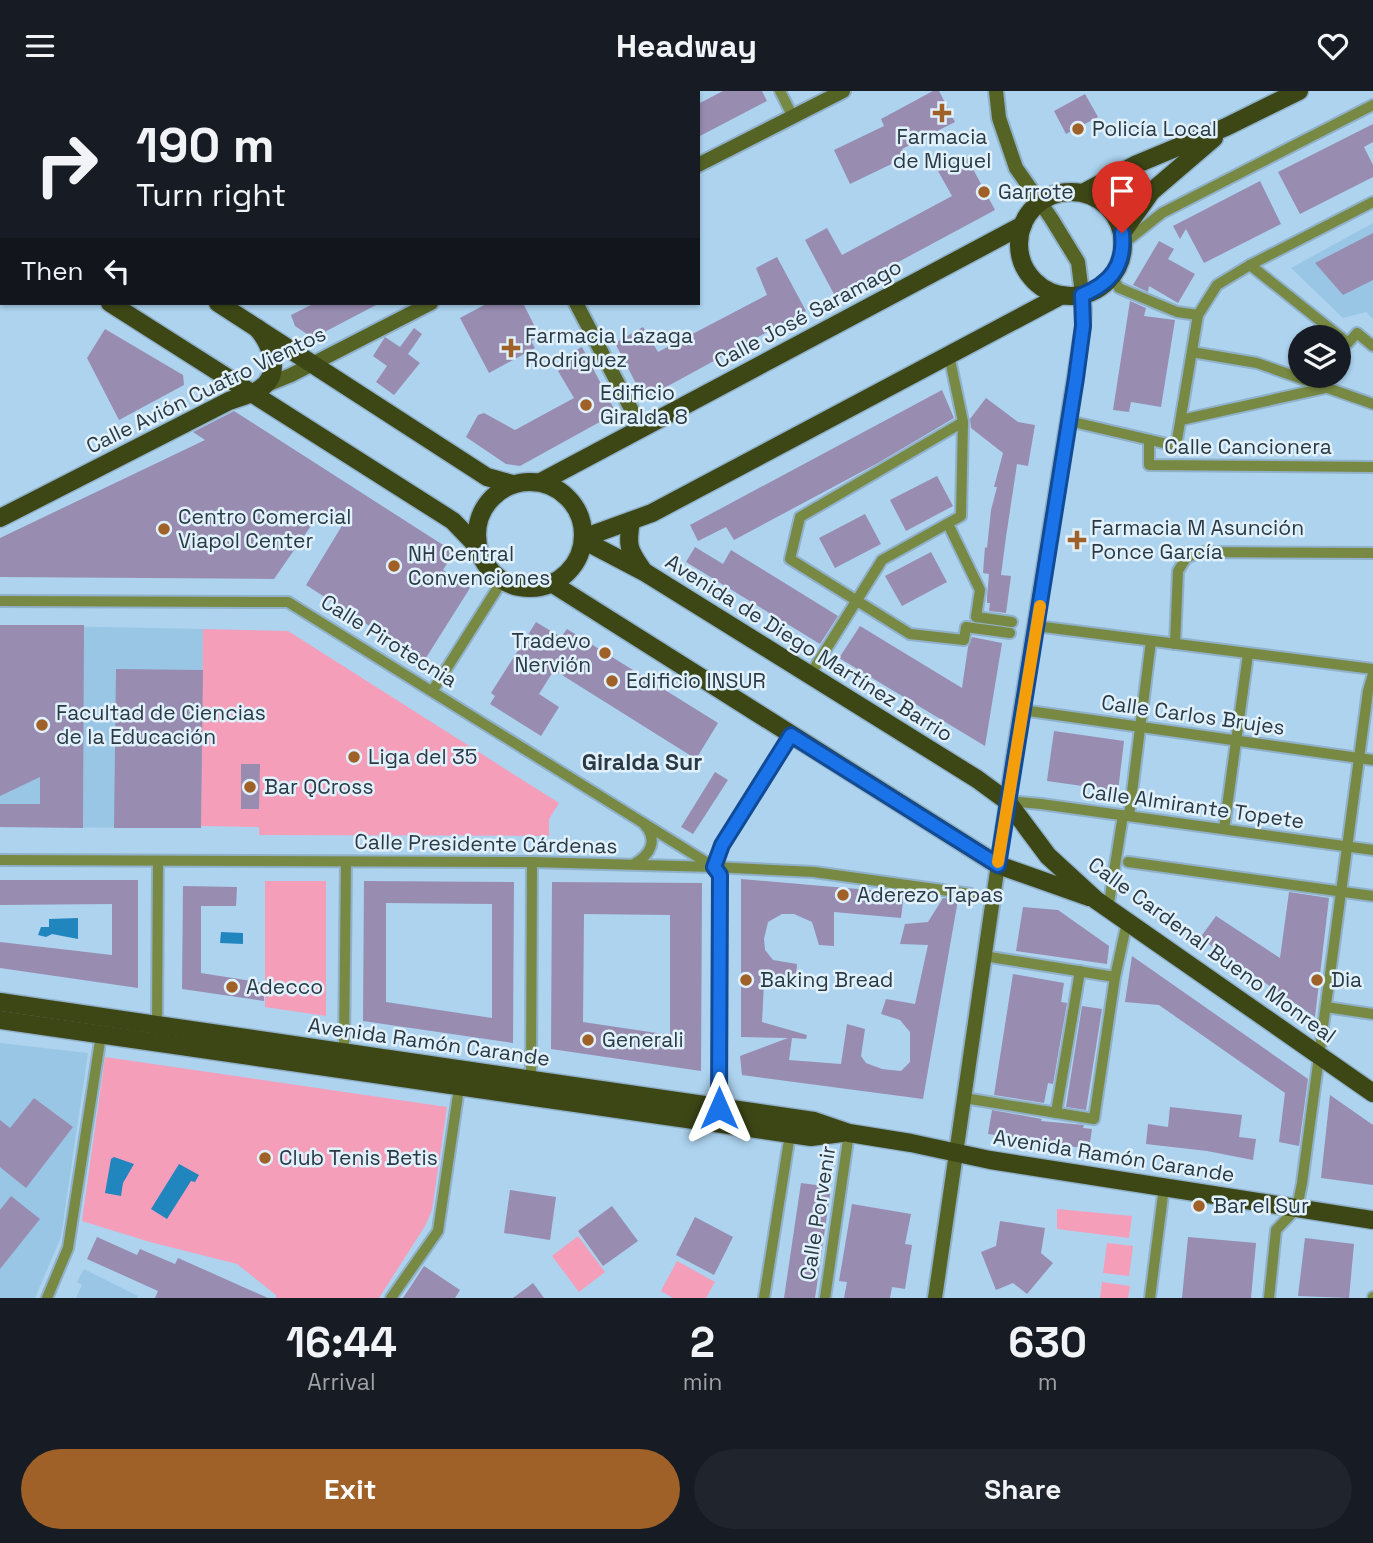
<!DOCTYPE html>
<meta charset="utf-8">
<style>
:root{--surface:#171b24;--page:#20242c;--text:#f1f3f6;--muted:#9ea1a6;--accent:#9f6127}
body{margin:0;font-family:"Space Grotesk",sans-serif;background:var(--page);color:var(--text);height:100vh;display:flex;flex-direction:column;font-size:26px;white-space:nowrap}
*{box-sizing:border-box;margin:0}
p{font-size:23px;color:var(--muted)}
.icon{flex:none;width:38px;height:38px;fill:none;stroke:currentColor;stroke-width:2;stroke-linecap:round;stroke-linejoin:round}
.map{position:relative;height:1207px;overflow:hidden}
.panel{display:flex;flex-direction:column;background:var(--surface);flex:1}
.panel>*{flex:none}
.top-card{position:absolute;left:0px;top:0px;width:700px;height:214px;box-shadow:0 2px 5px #0004;background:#171b24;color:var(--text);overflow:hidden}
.controls{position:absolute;left:1288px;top:234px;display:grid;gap:14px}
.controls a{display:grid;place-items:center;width:63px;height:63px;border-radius:50%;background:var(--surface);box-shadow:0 2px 5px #0004;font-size:35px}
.pin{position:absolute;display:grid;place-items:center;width:60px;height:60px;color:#fff;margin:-72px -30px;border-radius:50% 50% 50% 0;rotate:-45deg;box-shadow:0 0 7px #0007}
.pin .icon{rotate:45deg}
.me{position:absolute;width:77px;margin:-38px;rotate:0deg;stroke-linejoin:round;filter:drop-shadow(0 0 5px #0008)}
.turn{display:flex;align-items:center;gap:24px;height:147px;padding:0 21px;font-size:32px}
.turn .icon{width:91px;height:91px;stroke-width:2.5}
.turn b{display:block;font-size:49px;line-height:60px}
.then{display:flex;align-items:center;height:66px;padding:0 21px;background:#0003;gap:14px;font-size:26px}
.eta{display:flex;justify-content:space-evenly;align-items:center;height:119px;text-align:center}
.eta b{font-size:42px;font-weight:700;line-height:49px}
.cta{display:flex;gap:14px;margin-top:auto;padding:14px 21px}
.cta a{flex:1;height:80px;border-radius:42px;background:var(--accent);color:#fff;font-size:28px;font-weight:700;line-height:80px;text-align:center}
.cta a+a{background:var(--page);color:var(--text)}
header{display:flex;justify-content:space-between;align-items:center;height:91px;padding:0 21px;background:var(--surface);font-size:32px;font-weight:700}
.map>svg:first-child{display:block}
.built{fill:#9ac6e6}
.green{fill:#f59eb9}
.water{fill:#2185be}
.building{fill:#988cb1;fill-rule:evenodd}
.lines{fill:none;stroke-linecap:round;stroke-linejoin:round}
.lane-casing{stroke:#90b1c9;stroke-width:9}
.street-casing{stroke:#90b1c9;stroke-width:14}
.secondary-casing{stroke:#90b1c9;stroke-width:18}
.primary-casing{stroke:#90b1c9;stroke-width:21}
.lane{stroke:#788943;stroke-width:5}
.street{stroke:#788943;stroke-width:10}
.secondary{stroke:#556325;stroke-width:14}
.primary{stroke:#3d4716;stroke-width:18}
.route-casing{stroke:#114b97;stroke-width:18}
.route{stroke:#1a73e8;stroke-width:12}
.slow{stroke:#f59e0b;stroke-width:12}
.poi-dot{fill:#9f6127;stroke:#e1f1fc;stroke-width:2.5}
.labels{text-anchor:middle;stroke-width:5;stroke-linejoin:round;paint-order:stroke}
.poi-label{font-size:21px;fill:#2a3944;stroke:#e1f1fc;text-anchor:start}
.street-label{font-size:21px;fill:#2a3944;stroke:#e1f1fc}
.neighbourhood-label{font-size:23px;font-weight:bold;fill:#2a3944;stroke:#e1f1fc}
</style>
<header><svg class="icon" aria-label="menu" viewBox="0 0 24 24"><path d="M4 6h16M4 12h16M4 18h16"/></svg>Headway<svg class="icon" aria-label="heart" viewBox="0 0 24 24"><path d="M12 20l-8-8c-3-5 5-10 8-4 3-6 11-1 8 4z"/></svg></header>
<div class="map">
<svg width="1373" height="1207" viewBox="0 0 1373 1207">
<rect width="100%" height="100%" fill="#add3ef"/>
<g class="built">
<path d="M1373,132v96l-7,-7 -23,6 -52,-50z"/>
<path d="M0,534l203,4 -2,199 -201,-1z"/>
<path d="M0,952l88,10 -27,184 -26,61h-35z"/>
<path d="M84,1178l54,27 -1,2h-61l6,-13 -5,-3z"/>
</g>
<g class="green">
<path d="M203,538l85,2 271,172 -10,16v17l-290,-1v-8l-58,-1z"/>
<path d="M265,790h61v135l-61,-9z"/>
<path d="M105,966l342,50 -15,103 -7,16 -46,72h-103v-3l-39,-31 -87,-22 -68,-21z"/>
<path d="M1057,1118l75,7 -3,22 -72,-9z"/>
<path d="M578,1145l27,36 -26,20 -27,-36z"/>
<path d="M1107,1152l26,3 -4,30 -26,-3z"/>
<path d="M677,1170l38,21 -9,16h-33l-12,-7z"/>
<path d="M1102,1191l28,4 -2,12h-28z"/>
</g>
<g class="water">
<path d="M78,827v21l-26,-5 -6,3 -8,-2 3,-8h8v-8z"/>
<path d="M221,841l22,1v11l-23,-1z"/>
<path d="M114,1066l20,7 -11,19 -2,13 -16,-3 6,-34z"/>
<path d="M179,1073l20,11 -4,7 -4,-1 -24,38 -16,-10z"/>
</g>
<g class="building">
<path d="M723,0h39l5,10 -69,36v-33z"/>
<path d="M933,0h6l16,31 -53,27 4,8 -56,27 -16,-34 50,-24 -3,-7z"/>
<path d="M1085,3l13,23 -32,17 -12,-23z"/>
<path d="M1373,33v18l-9,5 9,18v12l-73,37 -22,-42z"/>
<path d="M966,65l29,54 -160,86 -30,-56 22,-12 15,27 110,-59 -14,-25z"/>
<path d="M1260,90l21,43 -77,39 -18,-34 -6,10 -7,-13z"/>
<path d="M1373,142v47l-30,15 -28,-32z"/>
<path d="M1159,150l15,8 -6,10 27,15 -17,29 -29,-17 -1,6 -15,-7z"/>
<path d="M777,166l29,54 -162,88 -29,-56 28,-16 15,25 109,-57 -11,-27z"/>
<path d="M1130,210l16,7 -2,8 31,4 -14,87 -30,-5 -2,10 -16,-2z"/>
<path d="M315,212h65l-67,35 -18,-12 -4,-11z"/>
<path d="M488,212h35l17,34 -9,4 4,7 -46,25 -29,-55z"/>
<path d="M414,237l8,6 -14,20 12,9 -26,32 -18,-13 11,-16 -14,-10 12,-19 15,10z"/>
<path d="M105,238l78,46 1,10 -65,35 -32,-62z"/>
<path d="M582,256l34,66 -96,53 -14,-2 -40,-27 12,-22 6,-2 31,17 59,-32 -16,-27 6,-4 -4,-8z"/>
<path d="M942,299l12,28 -76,45 -144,77 -8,-13 -28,14 -8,-16z"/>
<path d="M986,307l32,24 17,3 -7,41 -11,-2 -11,73 -5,38 10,1 -5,37 -17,-2 1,-8h-3v-6l2,-23 -6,-1 2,-26 2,1 4,-38 6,-23h-3l9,-34 -32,-25 -1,-9z"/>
<path d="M234,320l220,141 -11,18 27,18 -46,73 -118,-76 37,-61 -21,-14 -48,69 -274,-2v-39l205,-98 -12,-8z"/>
<path d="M937,385l16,30 -47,25 -16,-31z"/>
<path d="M865,423l16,30 -46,24 -16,-30z"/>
<path d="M695,456l28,17 8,-14 107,66 -18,28 -134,-82z"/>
<path d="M931,461l16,30 -45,24 -17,-30z"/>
<path d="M536,531l25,15 6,-8 151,94 -22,36 -142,-89 -15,24 20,13 -18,29 -51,-32 5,-8 -4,-3z"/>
<path d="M0,534h84l-1,203 -83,-1v-23h40v-27l-40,19z"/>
<path d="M860,535l102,62 6,-41 4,-10 30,6 -17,103 -146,-88z"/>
<path d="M116,578l87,1 -2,158h-87z"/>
<path d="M1054,640l70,10 -6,50 -71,-10z"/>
<path d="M241,673h19l-1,45h-18z"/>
<path d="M715,681l13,8 -35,54 -12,-7z"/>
<path d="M741,788l163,14 -3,25 -67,-6v34l-15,-1 -7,-23 -18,-8h-12l-14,8 -4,17 1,11 8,10 24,4 -2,25 -31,-6 -2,39 45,13 -1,4 -14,-1 -3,22 52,4 6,-40 18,5 -4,27 5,7 16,6 19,2 9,-9v-30l-10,-12 -19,-6 5,-15 29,5 13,-59 -28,-1 5,-20 23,-2 15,-24 15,2 -35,199 -181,-24 -2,-19 48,-18 -47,-1z"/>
<path d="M0,789h138v108l-138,-20v-26l112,13v-51l-112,1z"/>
<path d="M364,790l150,1 -1,161 -150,-22zM386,812l106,1v114l-106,-16z"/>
<path d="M552,791l150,1 -1,188 -150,-22zM584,823l86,1v120l-87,-13z"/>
<path d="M183,795l54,1 -1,19h-35v67l63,10v18l-82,-12z"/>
<path d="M1289,801l40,6 -14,119 -115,-79 16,-22 64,42z"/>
<path d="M1023,816l35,3 51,36 -2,18 -91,-13z"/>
<path d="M1132,865l176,123 -9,67 -20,-4 6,-49 -126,-88 -34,-3z"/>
<path d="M1013,883l51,9 -3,19 6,1 -14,81 -5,-1 -4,20 -50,-8z"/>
<path d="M1082,915l20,3 -16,101 -20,-3z"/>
<path d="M1330,1004l43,30v60l-52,-7z"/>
<path d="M34,1007l39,29 -47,61 -26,-21v-47l10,8z"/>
<path d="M1170,1016l72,8 -3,22 17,2 -3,21 -46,-9 -61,-7 2,-20 20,3z"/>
<path d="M992,1019l50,9 -1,2 43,4 -1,3 9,1 -3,20 -101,-15z"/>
<path d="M801,1092l30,4 -16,111h-31z"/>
<path d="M510,1099l46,7 -6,43 -46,-7z"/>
<path d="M11,1105l29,23 -40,50v-59z"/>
<path d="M852,1113l59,10 -6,30 7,1 -7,44 -13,-2 -2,11h-46l3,-16 -8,-1z"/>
<path d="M612,1115l26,35 -35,25 -25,-35z"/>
<path d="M695,1126l38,20 -19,38 -38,-20z"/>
<path d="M1000,1130l45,7 -4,25 12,10 -26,31 -14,-11 -17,7 -15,-38 15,-6z"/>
<path d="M97,1146l40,18 3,-6 35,15 3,-6 90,40h-113l3,-7 -71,-32z"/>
<path d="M1188,1146l68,6 -5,55h-69z"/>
<path d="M1305,1147l49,6 -5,54 -51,-2z"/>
<path d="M424,1175l36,24 -5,8h-52z"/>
<path d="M533,1192l11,15h-31z"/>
</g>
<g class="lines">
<g class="lane-casing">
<path id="lane" d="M0,187l2,-2"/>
</g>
<g class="street-casing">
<g id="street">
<path d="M780,0l13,26"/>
<path d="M212,2l1,-2"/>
<path d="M307,2l1,-2"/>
<path d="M455,2l4,-2"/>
<path d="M597,2l3,-2"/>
<path d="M1123,153l39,-31 211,-108"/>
<path d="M1250,174l98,78 9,-10 16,13"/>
<path d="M1112,186l7,11 58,24 21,3"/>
<path d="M1192,261l65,11 116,41"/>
<path d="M1181,329l144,-32"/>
<path d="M1069,330l107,25 22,-131 19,-30 33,-20 123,-63"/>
<path d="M963,331l-163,95 -10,42 120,75 54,6 2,-13 44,6"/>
<path d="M1149,349v25l224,2"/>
<path d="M948,433l32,66 -4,27 36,5"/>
<path d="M0,510l288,1 426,265 6,8 -1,233"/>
<path d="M1036,535l337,43"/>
<path d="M1175,553l3,-73 8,-13 14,-6 173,1"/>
<path d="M810,584l72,-115 79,-44 2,-94 -14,-67"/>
<path d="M433,599l69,-109"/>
<path d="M1022,619l351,50"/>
<path d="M1007,710l34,3 332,46"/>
<path d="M1129,725l22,-175"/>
<path d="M1224,738l24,-175"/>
<path d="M0,769l532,2 182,5 100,5 157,22"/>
<path d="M1128,771l245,34"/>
<path d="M634,773c16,-9 25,-24 10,-40"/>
<path d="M714,776l8,-22 69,-110"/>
<path d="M1108,818l15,-94"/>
<path d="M984,865l131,21"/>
<path d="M1326,916l47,7"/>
<path d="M157,936l1,-165"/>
<path d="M344,962l2,-191"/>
<path d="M531,988l1,-217"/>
<path d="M964,1007l130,21 21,-142 12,-55"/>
<path d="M1056,1022l24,-142"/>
<path d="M47,1207l21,-50 33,-213"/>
<path d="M391,1207l47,-67 21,-143"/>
<path d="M764,1207l26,-164"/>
<path d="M825,1207l24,-165"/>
<path d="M1150,1207l14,-111"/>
<path d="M1269,1207l7,-68 21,-22 5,-25 66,-492 5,-17"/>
<path d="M1373,1207v-1"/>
</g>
</g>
<g class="secondary-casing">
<g id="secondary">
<path d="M472,0v2"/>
<path d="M698,74l145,-74"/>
<path d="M576,212l65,125"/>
<path d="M264,295l27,-11 140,-72"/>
<path d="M935,1207l78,-537 70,-435 1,-17 -6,-47 -27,-44 -35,-50 -17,-50 -3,-27"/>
</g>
</g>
<g class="primary-casing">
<g id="primary">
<path d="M121,2l2,-2"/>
<path d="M0,81l2,1"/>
<circle cx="1071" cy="153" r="52"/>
<path d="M1083,102l54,-29 89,-37 73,-36"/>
<path d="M0,141l2,1"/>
<path d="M1122,142l29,-41 63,-54"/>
<path d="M110,212l343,218 25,26"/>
<path d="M218,212l269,174 25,7"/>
<circle cx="530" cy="444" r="53"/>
<path d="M541,391l482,-257"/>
<path d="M0,427l229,-117c11,-4 23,-6 32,-13 22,-15 9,-45 -4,-60"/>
<path d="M631,430c-4,24 -3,28 11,48"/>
<path d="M583,447l69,-25 410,-218"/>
<path d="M583,449l63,33 331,206 30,22 41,55 48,44 277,193"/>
<path d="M553,493l445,281 91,32"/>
<path d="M0,911l814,119 35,12 62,10 79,17 383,60"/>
<path d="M0,929l811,117 31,-4"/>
</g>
</g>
<use href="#lane" class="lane"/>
<use href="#street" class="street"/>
<use href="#secondary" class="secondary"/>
<use href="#primary" class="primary"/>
</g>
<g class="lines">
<g class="route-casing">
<path id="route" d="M719,1017l1,-233 -6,-8 8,-22 69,-110 207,130 78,-487 7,-52 -1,-31c29,-12 43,-29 40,-62"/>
</g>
<use href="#route" class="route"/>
<path class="slow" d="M998,771l42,-256"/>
</g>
<g class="poi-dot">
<path d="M938.5 11.5h7v7h7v7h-7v7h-7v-7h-7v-7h7z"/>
<circle cx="1078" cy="38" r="7"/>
<circle cx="984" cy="101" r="7"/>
<path d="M507.5 246.5h7v7h7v7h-7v7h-7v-7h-7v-7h7z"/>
<circle cx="586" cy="314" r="7"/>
<circle cx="164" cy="438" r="7"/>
<path d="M1073.5 438.5h7v7h7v7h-7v7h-7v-7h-7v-7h7z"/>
<circle cx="394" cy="475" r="7"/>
<circle cx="605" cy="562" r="7"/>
<circle cx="612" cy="590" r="7"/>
<circle cx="42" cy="634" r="7"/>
<circle cx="354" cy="666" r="7"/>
<circle cx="250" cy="696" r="7"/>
<circle cx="843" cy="804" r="7"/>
<circle cx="746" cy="889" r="7"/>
<circle cx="1317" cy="889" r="7"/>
<circle cx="232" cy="896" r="7"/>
<circle cx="588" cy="949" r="7"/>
<circle cx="265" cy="1067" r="7"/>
<circle cx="1199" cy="1115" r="7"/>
</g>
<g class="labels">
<g class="poi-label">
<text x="1092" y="45">Policía Local</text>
<text x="942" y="53" text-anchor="middle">Farmacia<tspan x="942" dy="24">de Miguel</tspan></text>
<text x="998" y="108">Garrote</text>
<text x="525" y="252">Farmacia Lazaga<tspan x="525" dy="24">Rodriguez</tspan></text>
<text x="600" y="309">Edificio<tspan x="600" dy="24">Giralda 8</tspan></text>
<text x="178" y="433">Centro Comercial<tspan x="178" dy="24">Viapol Center</tspan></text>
<text x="1091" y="444">Farmacia M Asunción<tspan x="1091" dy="24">Ponce García</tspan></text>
<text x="408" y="470">NH Central<tspan x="408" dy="24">Convenciones</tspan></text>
<text x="591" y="557" text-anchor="end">Tradevo<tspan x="591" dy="24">Nervión</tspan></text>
<text x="626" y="597">Edificio INSUR</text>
<text x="56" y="629">Facultad de Ciencias<tspan x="56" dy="24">de la Educación</tspan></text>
<text x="368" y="673">Liga del 35</text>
<text x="264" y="703">Bar QCross</text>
<text x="857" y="811">Aderezo Tapas</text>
<text x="760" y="896">Baking Bread</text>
<text x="1331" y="896">Dia</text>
<text x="246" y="903">Adecco</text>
<text x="602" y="956">Generali</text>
<text x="279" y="1074">Club Tenis Betis</text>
<text x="1213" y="1122">Bar el Sur</text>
</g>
<g class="street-label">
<text transform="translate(808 223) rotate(-28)" y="7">Calle José Saramago</text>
<text transform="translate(206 299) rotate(-26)" y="7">Calle Avión Cuatro Vientos</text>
<text x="1248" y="363">Calle Cancionera</text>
<text transform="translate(389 550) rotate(32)" y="7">Calle Pirotecnia</text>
<text transform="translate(809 557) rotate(32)" y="7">Avenida de Diego Martínez Barrio</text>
<text transform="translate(1193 624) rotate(8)" y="7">Calle Carlos Brujes</text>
<text transform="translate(1193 715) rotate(8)" y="7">Calle Almirante Topete</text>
<text transform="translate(486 753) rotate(1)" y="7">Calle Presidente Cárdenas</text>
<text transform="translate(1212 859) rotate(36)" y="7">Calle Cardenal Bueno Monreal</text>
<text transform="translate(429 951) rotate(8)" y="7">Avenida Ramón Carande</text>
<text transform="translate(1114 1065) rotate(9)" y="7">Avenida Ramón Carande</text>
<text transform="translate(818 1122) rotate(-81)" y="7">Calle Porvenir</text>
</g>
<g class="neighbourhood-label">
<text x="642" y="679">Giralda Sur</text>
</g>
</g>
</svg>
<div class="controls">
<a><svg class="icon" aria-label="layers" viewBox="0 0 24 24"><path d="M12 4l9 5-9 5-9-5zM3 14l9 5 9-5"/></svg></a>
</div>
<div class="pin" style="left:1122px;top:142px;background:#d93025"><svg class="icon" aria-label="arrive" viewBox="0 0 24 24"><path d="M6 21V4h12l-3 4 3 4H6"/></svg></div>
<svg class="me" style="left:719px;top:1017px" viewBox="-20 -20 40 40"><path d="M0-17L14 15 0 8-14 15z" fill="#1a73e8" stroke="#fff" stroke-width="4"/></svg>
<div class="top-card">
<div class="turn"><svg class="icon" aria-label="right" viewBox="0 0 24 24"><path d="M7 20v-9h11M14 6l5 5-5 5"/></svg><div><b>190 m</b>Turn right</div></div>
<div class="then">Then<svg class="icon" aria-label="left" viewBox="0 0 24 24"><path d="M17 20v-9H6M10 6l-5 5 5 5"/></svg></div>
</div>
</div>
<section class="panel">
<div class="eta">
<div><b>16:44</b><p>Arrival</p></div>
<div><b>2</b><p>min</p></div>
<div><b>630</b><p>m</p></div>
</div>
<div class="cta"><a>Exit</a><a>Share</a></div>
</section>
